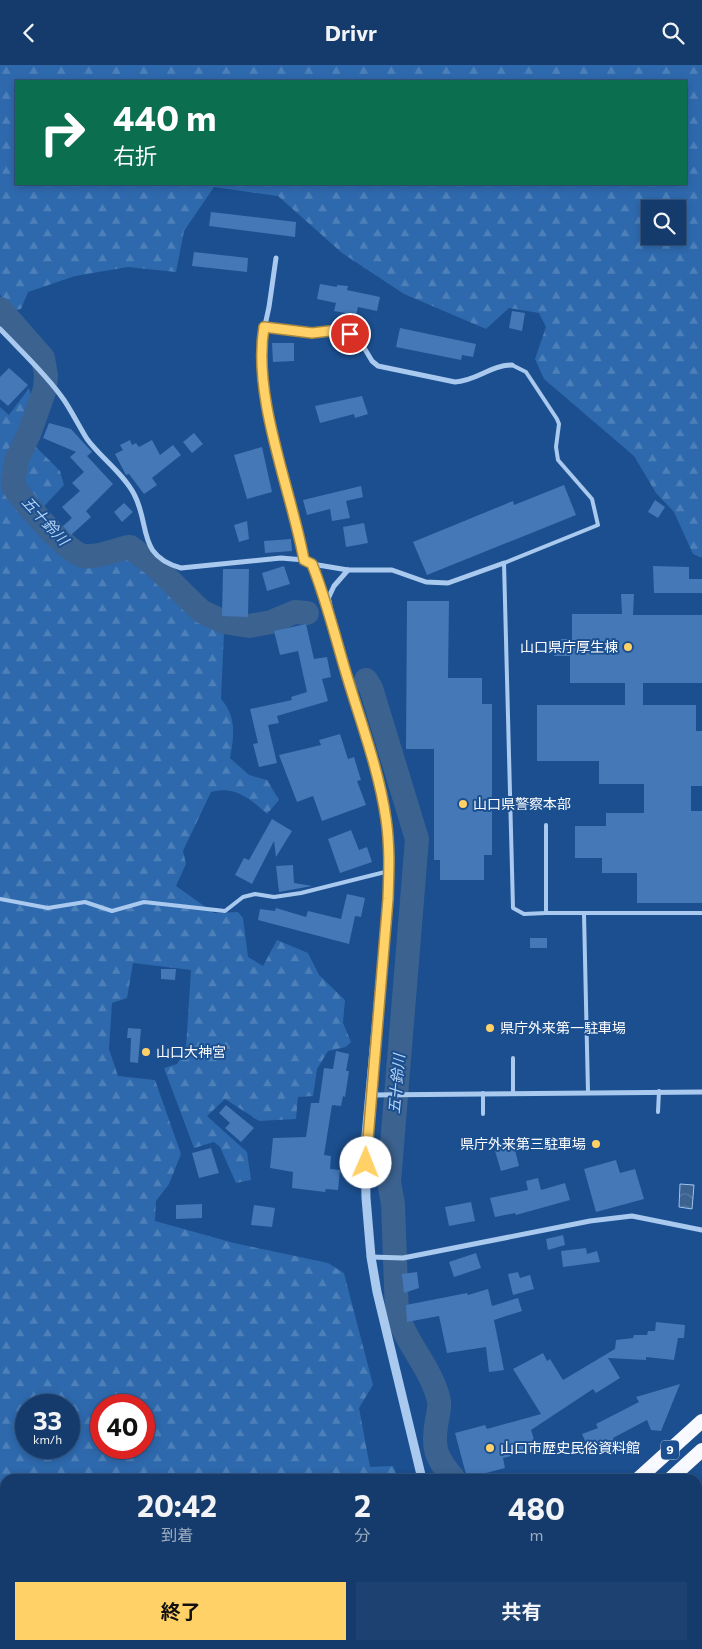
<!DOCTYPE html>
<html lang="ja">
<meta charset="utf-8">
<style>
:root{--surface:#143b6b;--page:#1d4271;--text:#f1f3f6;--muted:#9dadc1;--line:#33557e;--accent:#ffd166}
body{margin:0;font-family:Commissioner,"Noto Sans JP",sans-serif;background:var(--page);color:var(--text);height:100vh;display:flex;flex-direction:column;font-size:19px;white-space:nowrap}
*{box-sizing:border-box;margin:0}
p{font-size:16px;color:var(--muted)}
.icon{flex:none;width:28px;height:28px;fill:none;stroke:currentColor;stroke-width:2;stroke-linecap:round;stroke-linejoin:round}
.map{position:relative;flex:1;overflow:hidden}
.drawer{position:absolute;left:0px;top:1409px;width:702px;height:176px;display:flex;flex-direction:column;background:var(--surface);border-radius:15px 15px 0 0;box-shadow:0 2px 8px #0003,0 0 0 1px var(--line)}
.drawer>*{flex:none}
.hud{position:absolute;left:15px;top:15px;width:672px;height:105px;border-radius:0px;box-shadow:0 2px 8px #0003,0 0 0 1px var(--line);background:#0b6e4f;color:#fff;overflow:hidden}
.tools{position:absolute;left:641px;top:135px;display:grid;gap:10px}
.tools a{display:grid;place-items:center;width:45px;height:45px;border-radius:0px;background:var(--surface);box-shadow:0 2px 8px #0003,0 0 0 1px var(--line);font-size:25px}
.speed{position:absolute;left:15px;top:1329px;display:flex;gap:10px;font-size:25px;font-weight:700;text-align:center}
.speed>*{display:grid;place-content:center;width:65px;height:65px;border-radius:50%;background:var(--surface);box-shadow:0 2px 8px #0003,0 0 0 1px var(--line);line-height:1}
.speed small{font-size:12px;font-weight:400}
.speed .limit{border:8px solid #d22;background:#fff;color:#111}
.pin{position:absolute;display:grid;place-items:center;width:42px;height:42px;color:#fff;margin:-21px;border:2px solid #fff;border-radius:50%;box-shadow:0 1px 5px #0007}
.me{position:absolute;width:55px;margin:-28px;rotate:1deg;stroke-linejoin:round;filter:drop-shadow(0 0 4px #0008)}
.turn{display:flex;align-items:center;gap:18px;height:105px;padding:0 15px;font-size:22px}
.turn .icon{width:65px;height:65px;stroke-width:2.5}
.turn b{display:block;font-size:35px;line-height:42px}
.eta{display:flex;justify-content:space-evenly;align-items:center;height:85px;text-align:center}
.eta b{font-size:30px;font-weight:700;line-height:35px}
.cta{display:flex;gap:10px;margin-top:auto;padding:10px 15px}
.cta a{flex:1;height:58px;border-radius:0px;background:var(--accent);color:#111;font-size:20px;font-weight:700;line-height:58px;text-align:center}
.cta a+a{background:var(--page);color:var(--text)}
header{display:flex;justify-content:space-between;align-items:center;height:65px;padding:0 15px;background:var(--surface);font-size:22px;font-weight:700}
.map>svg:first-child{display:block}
.forest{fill:url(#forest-firs);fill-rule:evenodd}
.water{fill:url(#water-waves);stroke:#9cc4f0}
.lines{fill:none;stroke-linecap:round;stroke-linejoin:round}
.river{stroke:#3c6290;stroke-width:24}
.building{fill:#4478b7}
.service{stroke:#a9c9ee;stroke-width:4}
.minor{stroke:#a9c9ee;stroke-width:5}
.tertiary{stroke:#a9c9ee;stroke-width:9}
.trunk{stroke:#f8faff;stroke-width:14}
.route-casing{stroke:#a68842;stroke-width:12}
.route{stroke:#ffd166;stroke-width:9}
.poi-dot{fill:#ffd166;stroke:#1b4f8f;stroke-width:2}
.labels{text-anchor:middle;stroke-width:4;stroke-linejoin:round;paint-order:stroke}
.shield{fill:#1b4f8f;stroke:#bbcadd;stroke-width:1}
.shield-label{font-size:12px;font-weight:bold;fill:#fff}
.poi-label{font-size:14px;fill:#fff;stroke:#1b4f8f;text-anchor:start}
.water-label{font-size:15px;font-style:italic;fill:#b5d3f5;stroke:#1b4f8f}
</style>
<header><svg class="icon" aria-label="back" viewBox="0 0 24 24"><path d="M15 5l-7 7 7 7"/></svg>Drivr<svg class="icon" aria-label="search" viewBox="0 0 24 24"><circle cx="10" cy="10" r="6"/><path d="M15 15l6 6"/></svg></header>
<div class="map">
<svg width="702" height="1584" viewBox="0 0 702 1584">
<defs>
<pattern id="forest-firs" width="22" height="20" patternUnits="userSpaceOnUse" patternTransform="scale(1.25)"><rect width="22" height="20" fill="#2e69ad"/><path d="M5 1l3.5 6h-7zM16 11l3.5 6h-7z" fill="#4d80b9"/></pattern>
<pattern id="water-waves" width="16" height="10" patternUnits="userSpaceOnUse" patternTransform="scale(1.25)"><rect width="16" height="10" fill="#3c6290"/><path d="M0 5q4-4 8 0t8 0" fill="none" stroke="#597aa1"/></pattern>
</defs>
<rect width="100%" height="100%" fill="#1b4f8f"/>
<g class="forest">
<path d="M0,0h702v493l-9,-4 -19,-42 -18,-19 -22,-37 -90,-77 -9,-20 11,-32 -7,-14 -30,-5 -23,21 -82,-35 -62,-41 -64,-57 -64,-9 -30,44 -8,41 -48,-5 -53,9 -47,16 -7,17 -12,2 -9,-17zM16,16h670v103h-670zM650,144h28v27h-28z"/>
<path d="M29,323l4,14 -10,32 37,37 4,14 -32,34 34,35 24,10 26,-7 22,6 67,63 19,6 -3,67c16,18 13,37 9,59l19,17 18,5 12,20 -12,14c-16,-15 -33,-29 -56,-22l-28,59 3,13 -10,22 38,27 24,-1 5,6 5,39 15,9 14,-26 31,13 11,22 26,25 -2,23 8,19 -5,5 -18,4 -11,18 -4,27 -15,1 -2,22 -37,2 -34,-22 -18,17 40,36 4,28 -15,3 -16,-36 -6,-5 -20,6 -30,-80 13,-4 9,-16 5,-78 -58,-7 -6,35 -15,5 -3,46 9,27 37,4 26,74 -12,30 -13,17 -1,20 79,22 94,20 16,10 29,112 -14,23 11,59 23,-1 6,13h-394v166h376l1,4h-382v-1242l9,8zM26,1340h43v42h-43zM101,1340h43v42h-43z"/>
</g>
<path class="water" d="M680,1119l14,1 -2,24 -13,-2z"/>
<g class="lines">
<g class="river">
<path d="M0,244l43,49 3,17 -1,14 -16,45 -13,27 -3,25c10,15 54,67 71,70 14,2 32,-7 46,-9l23,17 48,47 23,11 25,4 22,-4 24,-10 12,1"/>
<path d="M366,615l5,8 46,151 -28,343 4,22 4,110c10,31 35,55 42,87 1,6 -1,13 -2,19 -5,28 -2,37 17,59"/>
</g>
</g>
<g class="building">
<path d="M211,147l85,10 -1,15 -86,-11z"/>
<path d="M194,187l54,6 -1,14 -55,-6z"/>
<path d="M320,219l17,3v-2l11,1 -1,4 33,7 -3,14 -19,-4 -2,8 -22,-4 2,-8 -19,-4z"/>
<path d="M512,246l13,2 -3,18 -13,-3z"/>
<path d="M400,263l76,16 -3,13 -11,-2 -1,5 -65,-13z"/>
<path d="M272,278h22v18l-21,1z"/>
<path d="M9,303l19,17 -20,21 -8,-7v-22z"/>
<path d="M362,331l6,18 -13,4 -1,-4 -34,9 -5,-17z"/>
<path d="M49,358l22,6 21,23 -5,4 26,28 -27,27 5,6 -20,18 -8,-9 9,-8 -10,-11 18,-16 -8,-8 12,-11 -14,-15 6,-5 -33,-14z"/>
<path d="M194,368l9,11 -11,9 -9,-11z"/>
<path d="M130,375l2,5 4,-2 3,4 13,-7 8,15 13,-10 8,10 -29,23 5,7 -13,9 -15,-20 -3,1 -11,-21 8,-4 -3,-5z"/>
<path d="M262,382l10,45 -25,7 -13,-44z"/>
<path d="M564,420l12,30 -149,60 -14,-33 100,-41 1,4z"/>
<path d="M361,421l2,11 -17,4 4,17 -18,3 -2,-12 -23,6 -4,-15z"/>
<path d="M655,435l10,7 -7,11 -10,-6z"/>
<path d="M124,438l9,9 -11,10 -8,-10z"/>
<path d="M247,456l2,18 -10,3 -5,-17z"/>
<path d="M364,458l4,20 -22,4 -3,-20z"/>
<path d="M291,474l1,12 -27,2 -1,-12z"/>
<path d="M284,501l6,18 -23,7 -5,-18z"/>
<path d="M653,501l36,1v12h13v14h-48z"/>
<path d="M223,504h26l-1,48 -26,-1z"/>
<path d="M621,529h13l-1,21h69v68h-59v22h53v26h6v55h-11v25h11v92h-65v-30h-35v-15h-27v-32h31v-13h38v-29h-45v-23h-62v-56h88v-22h-55v-27h-16v-17h18v-25h50z"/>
<path d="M407,536h42l-1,77h34v26h10v151h-8v25h-44v-20h-6v-111h-28z"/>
<path d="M306,559l8,35 13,-2 4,20 -9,2 6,22 -51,15 2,7 -11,2 9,38 -18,4 -6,-23 5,-1 -8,-34 42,-9 -1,-3 16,-5 -9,-41 -18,4 -6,-24z"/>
<path d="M340,669l8,25 6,-2 7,23 -4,1 9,24 -44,16 -9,-25 -16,6 -18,-47 42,-10 -2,-5z"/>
<path d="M272,754l20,12 -16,26 -2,-16 -22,43 -17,-9 9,-17 5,2z"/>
<path d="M351,765l8,20 8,-3 5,15 -32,11 -12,-34z"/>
<path d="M293,800l1,18 18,3 -33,6 -3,-26z"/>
<path d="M347,829l18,4 -4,19 -6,-1 -6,28 -91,-24 2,-11 15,2 1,-3 30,9 2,-6 33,8z"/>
<rect x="530" y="873" width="17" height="10"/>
<path d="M161,904h15l-1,11 -14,-1z"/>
<path d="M128,963l13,1 -3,34 -8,-1 1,-24h-4z"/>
<path d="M336,986l13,3 -3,17h3l-4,26 -2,-1 -2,10 -9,-1 -8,50 7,1 -1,13 10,1 -2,20 -12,-1 -1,3 -33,-4 1,-16 -23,-4 3,-30 33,-1 5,-34h8l5,-35 9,1z"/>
<path d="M226,1040l28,23 -13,14 -16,-14 5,-5 -11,-10z"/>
<path d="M514,1081l5,20 -18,5 -6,-20z"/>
<path d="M211,1083l8,25 -20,5 -7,-25z"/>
<path d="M616,1095l4,13 15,-4 9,30 -48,13 -12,-43z"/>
<path d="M538,1113l3,12 24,-7 5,17 -54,15 -1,-2 -20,4 -5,-19 38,-8 -2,-9z"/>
<path d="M471,1137l4,19 -26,5 -4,-19z"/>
<path d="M202,1139v14l-26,1v-14z"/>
<path d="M254,1140l21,3 -3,19 -21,-2z"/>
<path d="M563,1170l2,10 -17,5 -2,-11z"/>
<path d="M586,1183l1,6 10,-3 3,11 -37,5 -2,-16z"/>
<path d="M476,1188l5,15 -27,9 -5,-15z"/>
<path d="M417,1207l2,16 -15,5 -2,-19z"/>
<path d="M518,1207l2,6 10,-3 4,14 -21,6 -5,-21z"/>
<path d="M488,1224l4,17 26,-8 4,13 -28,9 10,50 -15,2 -3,-25 -39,6 -8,-37 -32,6 -1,-17 61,-12 1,2z"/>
<path d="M656,1257l29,3 -1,13h-6l-4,22 -28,-3v3l-38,-2 12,20 -24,15 -3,-4 -62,41 6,19 -34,9 2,10 -38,10 -12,-45 30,-8 2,4 54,-15 -28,-45 30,-16 4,8 3,-2 13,21 52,-31 1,-9 17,-2 1,-3h13l1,-4h7z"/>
<path d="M680,1319l-19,47 -10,-1 -4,-10 -34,18 3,11 -24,7 -10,-22 16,-6 -2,-4 43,-22 -3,-5z"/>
</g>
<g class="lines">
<g class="service">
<path d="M512,300l14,7 31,47 2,5 -3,23 2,13 34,39 6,26 -94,38 9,345 11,6 22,-1"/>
<path d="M546,760v88h156"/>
<path d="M0,834l48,9 37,-6 27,9 32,-9 81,9 18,-14 12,-3 19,3 27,-4 88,-22"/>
<path d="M584,849l4,178"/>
<path d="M513,1029v-36"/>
<path d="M658,1047l1,-21"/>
<path d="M483,1049v-21"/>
</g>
<g class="minor">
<path d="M276,193l-7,49 -7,32 2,44 10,57 30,120"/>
<path d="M264,261l48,7 26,-3 12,4 10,7 12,20 6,5 77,16c21,-1 36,-17 57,-17"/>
<path d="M0,264c21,22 47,46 64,71 8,12 15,26 23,39 14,19 36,34 47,55 17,32 2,61 47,74l100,-10 23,2 8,4 15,37 7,-15 14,-16"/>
<path d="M312,499l36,6h44l34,12 22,1 56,-20"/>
<path d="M370,1030l332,-3"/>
<path d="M371,1192l32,1 187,-37 42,-5 70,14"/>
<path d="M572,1584l2,-4"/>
</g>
<path class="tertiary" d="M327,536l6,30 46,152 7,35 4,39 -2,42 -23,247 1,52 5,59 6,35 45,187"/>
<g class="trunk">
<path d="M638,1414l64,-58"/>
<path d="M670,1414l32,-29"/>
<path d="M458,1584l5,-4"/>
<path d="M489,1584l4,-4"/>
</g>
</g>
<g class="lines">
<g class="route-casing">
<path id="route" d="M350,269l-12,-4 -26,3 -48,-6c-12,71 27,162 40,233l8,4c14,35 23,72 34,109 14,47 33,97 40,146 4,27 3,53 2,80l-22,264"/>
</g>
<use href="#route" class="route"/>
</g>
<g class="poi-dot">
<circle cx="628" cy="582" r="5"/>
<circle cx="463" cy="739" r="5"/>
<circle cx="490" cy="963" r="5"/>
<circle cx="146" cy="987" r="5"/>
<circle cx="596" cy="1079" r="5"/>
<circle cx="490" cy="1383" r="5"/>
</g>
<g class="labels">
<rect class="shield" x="661" y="1375.5" width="18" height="19" rx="4"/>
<g class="shield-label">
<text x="670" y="1389">9</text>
</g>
<g class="poi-label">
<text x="618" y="587" text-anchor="end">山口県庁厚生棟</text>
<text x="473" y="744">山口県警察本部</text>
<text x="500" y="968">県庁外来第一駐車場</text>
<text x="156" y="992">山口大神宮</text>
<text x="586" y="1084" text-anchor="end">県庁外来第三駐車場</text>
<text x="500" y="1388">山口市歴史民俗資料館</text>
</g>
<g class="water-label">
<text transform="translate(45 456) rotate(47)" y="5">五十鈴川</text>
<text transform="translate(397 1019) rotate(-85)" y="5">五十鈴川</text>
</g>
</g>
</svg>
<div class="tools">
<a><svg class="icon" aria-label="search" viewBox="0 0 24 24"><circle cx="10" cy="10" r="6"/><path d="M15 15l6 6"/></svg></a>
</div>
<div class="speed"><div>33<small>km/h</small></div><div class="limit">40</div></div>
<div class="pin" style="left:350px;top:269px;background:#d93025"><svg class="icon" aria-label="arrive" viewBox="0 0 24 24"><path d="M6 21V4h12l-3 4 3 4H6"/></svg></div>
<svg class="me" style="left:366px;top:1098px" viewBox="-20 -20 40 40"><circle r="19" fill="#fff"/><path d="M0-13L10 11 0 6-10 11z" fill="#ffd166"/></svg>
<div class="hud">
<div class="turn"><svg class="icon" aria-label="right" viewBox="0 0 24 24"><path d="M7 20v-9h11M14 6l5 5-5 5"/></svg><div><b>440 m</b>右折</div></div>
</div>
<section class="drawer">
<div class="eta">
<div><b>20:42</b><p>到着</p></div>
<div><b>2</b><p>分</p></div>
<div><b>480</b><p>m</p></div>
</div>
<div class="cta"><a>終了</a><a>共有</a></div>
</section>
</div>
